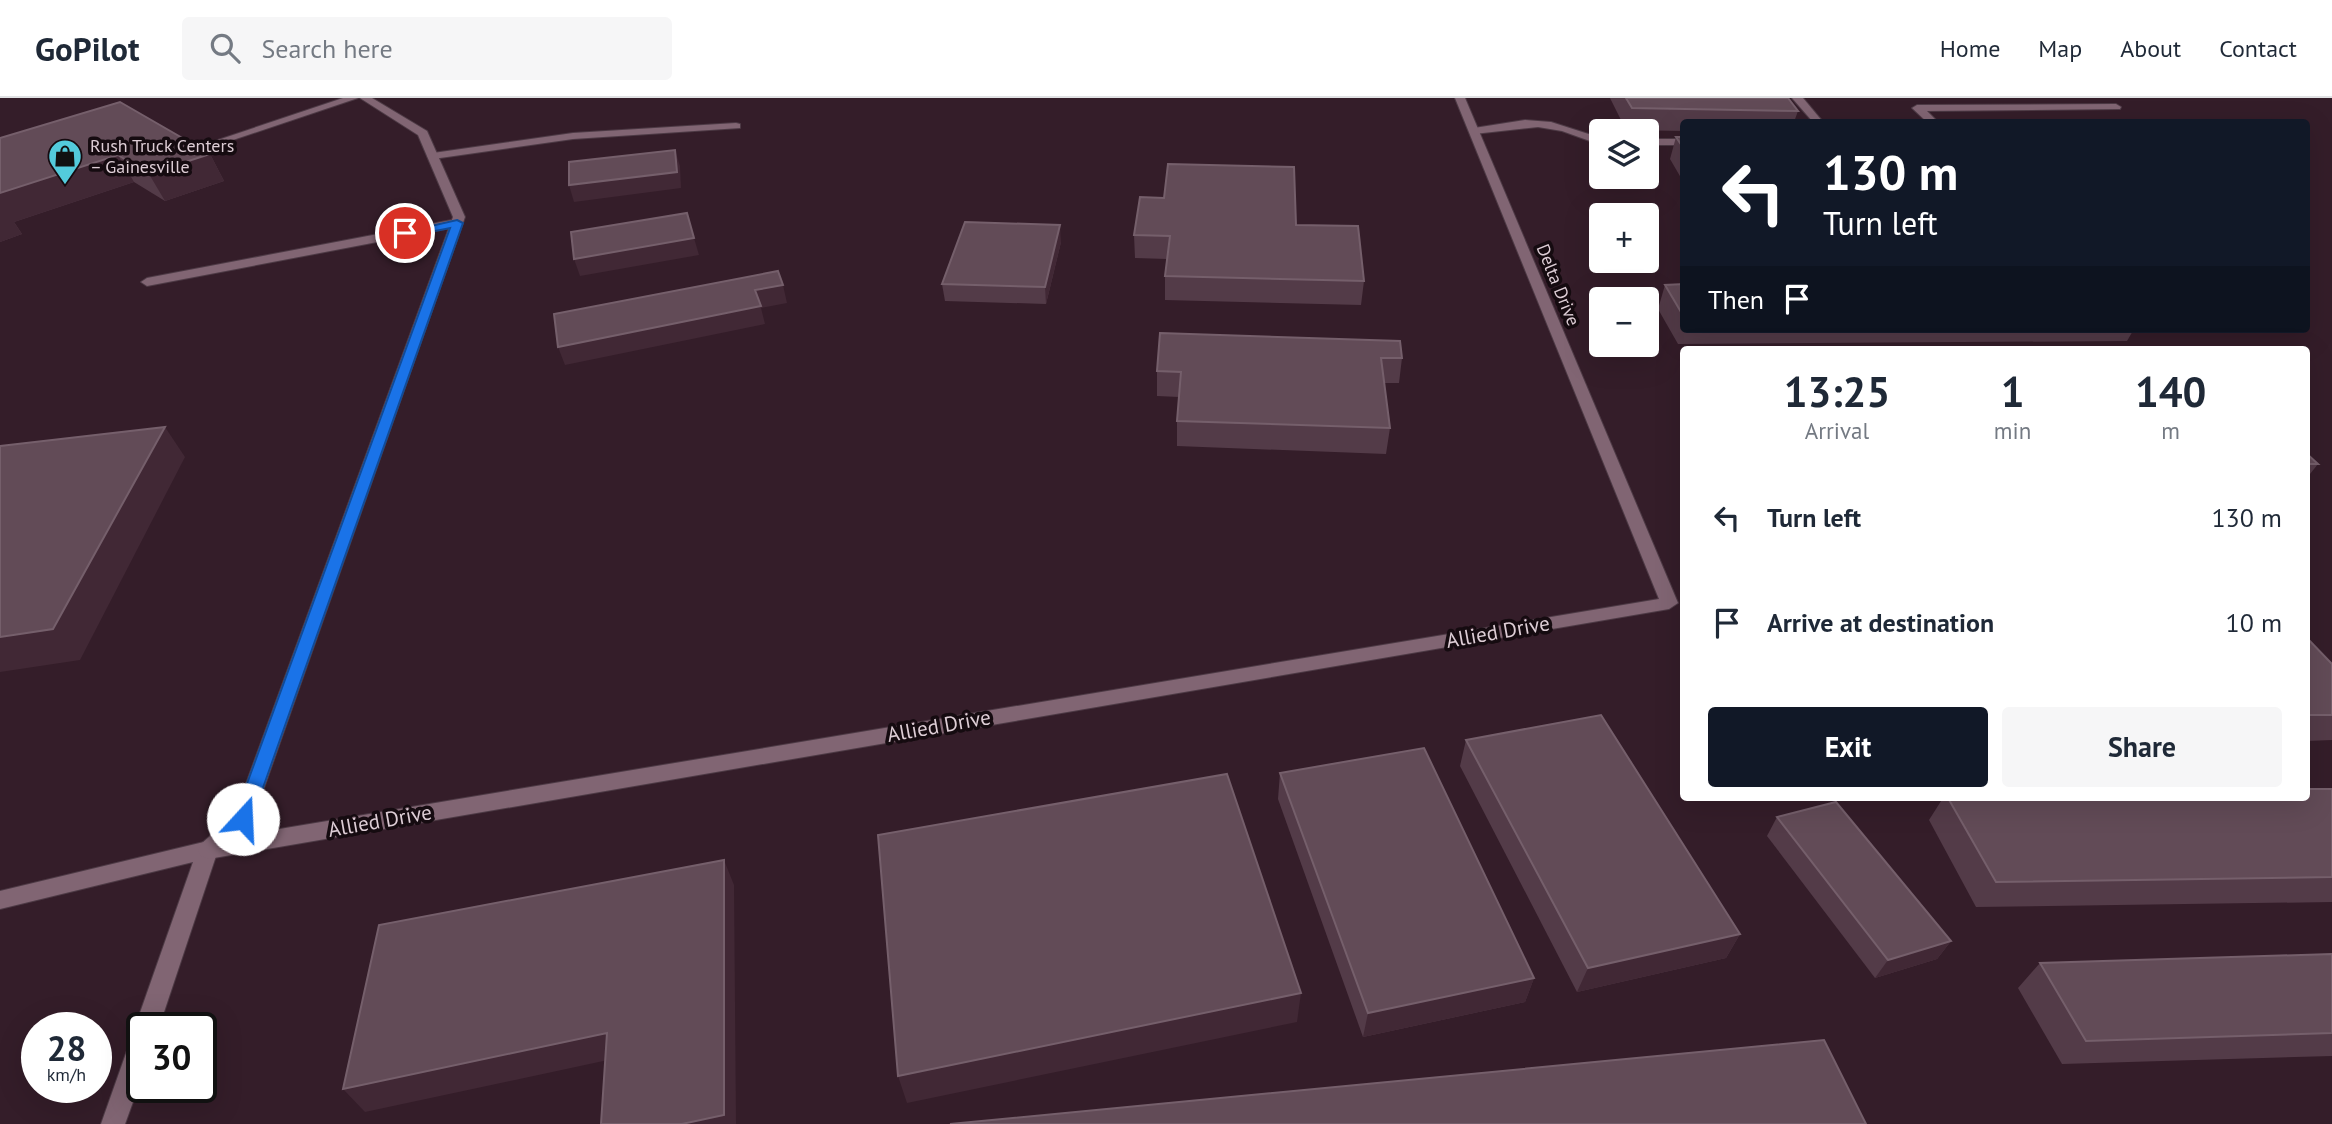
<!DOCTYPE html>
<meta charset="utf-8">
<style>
:root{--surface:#fff;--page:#f6f6f7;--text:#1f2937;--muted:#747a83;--line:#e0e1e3;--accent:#111827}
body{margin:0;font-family:"PT Sans",sans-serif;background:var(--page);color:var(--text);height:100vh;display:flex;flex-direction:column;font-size:26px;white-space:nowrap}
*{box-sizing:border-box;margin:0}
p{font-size:23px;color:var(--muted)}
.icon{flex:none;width:38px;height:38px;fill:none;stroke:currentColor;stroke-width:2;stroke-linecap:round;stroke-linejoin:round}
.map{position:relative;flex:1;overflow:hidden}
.drawer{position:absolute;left:1680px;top:248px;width:630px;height:455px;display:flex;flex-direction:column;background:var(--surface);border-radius:7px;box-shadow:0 7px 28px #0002}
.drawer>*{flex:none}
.guide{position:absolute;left:1680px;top:21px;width:630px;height:214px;border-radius:7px;box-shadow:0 7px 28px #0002;background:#111827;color:#fff;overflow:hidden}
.fabs{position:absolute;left:1589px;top:21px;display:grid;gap:14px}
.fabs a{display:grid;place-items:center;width:70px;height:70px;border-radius:7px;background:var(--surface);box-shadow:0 7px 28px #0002;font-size:35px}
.speed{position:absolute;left:21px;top:914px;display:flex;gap:14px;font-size:35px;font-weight:700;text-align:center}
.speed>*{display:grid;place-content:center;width:91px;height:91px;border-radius:50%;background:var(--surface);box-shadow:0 7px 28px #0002;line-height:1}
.speed small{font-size:18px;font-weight:400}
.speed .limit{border:4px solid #111;border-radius:10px;background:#fff;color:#111}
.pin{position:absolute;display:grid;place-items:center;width:60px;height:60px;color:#fff;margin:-30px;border:4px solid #fff;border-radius:50%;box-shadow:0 2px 7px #0007}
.me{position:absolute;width:77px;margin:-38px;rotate:20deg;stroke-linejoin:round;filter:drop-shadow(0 0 5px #0008)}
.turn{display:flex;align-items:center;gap:24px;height:147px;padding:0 28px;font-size:32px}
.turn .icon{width:91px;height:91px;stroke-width:2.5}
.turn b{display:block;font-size:49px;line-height:60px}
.then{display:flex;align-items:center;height:66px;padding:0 28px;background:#0003;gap:14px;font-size:26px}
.eta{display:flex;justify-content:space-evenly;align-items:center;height:119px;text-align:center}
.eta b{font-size:42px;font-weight:800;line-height:49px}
.button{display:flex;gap:14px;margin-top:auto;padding:14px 28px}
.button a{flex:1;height:80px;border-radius:7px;background:var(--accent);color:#fff;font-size:28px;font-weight:800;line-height:80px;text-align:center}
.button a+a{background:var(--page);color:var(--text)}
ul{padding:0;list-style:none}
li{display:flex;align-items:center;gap:21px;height:105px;padding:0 28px}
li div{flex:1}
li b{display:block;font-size:26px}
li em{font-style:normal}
header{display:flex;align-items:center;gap:42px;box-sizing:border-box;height:98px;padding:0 35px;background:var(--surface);border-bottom:2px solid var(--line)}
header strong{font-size:33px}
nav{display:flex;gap:38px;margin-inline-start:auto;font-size:24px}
.search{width:490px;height:63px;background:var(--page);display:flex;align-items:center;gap:18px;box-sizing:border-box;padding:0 24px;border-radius:7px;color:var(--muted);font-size:26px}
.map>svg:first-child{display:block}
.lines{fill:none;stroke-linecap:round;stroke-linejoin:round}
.lane-casing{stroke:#4d3a45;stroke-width:2}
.street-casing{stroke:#4d3a45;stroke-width:2}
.lane{fill:#816573;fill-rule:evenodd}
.street{fill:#816573;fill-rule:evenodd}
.wall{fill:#533b48}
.shaded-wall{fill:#412835}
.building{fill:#624b57;stroke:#755f6b;stroke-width:2}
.route{fill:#1a73e8;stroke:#114b97;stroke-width:2}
.labels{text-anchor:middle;stroke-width:7;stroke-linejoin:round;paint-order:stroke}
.far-poi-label{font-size:18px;fill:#ddcdd5;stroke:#150b10;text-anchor:start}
.far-street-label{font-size:18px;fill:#ddcdd5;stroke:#150b10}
.street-label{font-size:21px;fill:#ddcdd5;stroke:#150b10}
</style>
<header>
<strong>GoPilot</strong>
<div class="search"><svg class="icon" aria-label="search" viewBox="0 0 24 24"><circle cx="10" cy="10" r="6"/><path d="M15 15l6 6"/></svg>Search here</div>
<nav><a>Home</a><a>Map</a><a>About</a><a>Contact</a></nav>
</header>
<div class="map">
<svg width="2332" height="1026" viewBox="0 0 2332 1026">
<rect width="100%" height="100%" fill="#341d29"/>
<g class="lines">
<g class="lane-casing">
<g id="lane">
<path d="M343,0h15l-149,50 -9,-2z"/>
<path d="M1792,0h11l20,24h-10z"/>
<path d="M2116,6l5,3 -1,2 -193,2 11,11h-11l-15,-14 5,-3z"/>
<path d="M1525,22l26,2 50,16v7l-39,-14 -24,-4 -64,7 -5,-3 5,-3z"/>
<path d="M736,25l4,1v4l-167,11 -140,20 -6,-3 6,-3 140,-20z"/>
<rect x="1647" y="41" width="37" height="6"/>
<path d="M457,121l6,4 -2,3 -314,60 -6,-4 6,-4z"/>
<path d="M208,743l7,3 3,6 -59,177h-17v50l-17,47h-24l29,-82 4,-8 4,-1 -3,-6 58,-165 -193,47v-18z"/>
</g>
</g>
<g class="street-casing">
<path id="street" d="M360,0h12l55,33 38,86 -212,602 -16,17 1422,-237 -204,-501h10l213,505 -9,6 -1461,250 -7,-3 -3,-6 3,-6 34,-30 218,-597 -35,-82z"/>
</g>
<use href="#lane" class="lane"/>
<use href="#street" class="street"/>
</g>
<g class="wall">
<path d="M1610,0h178l10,13 -4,11h-110v9l-58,-1z"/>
<path d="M1676,39h8v46l-14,-24z"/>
<path d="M0,40l210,16 14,27 -59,20 -31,-19 -120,40 8,12 -22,8z"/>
<path d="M1296,127l68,56 -3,24 -196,-5v-24l2,-17 -32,-1 -1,-23z"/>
<path d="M1061,144l-15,62 -101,-3 -3,-17z"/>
<path d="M1684,186v45h450l-7,12 -449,3 -20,-35 7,-24z"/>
<path d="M1160,235l242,25 -3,25h-15l6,45 -4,26 -209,-8v-25l2,-24 -22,-1v-25z"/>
<path d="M2306,355l12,11 -12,15z"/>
<path d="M2306,539l26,27v76l-26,1z"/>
<path d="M1466,642l274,194 -14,24 -149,34 -117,-226z"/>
<path d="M1280,675l254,205 -9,24 -162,35 -85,-238z"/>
<path d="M2332,691v113l-356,5 -47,-87 14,-22z"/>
<path d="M1777,719l174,124 -14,18 -62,19 -108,-142z"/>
<path d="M2332,856v102l-270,8 -44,-76 22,-25z"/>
</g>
<g class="shaded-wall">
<path d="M675,52l5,16 1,22 -107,14 -5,-17z"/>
<path d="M210,56l14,27 -59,20 -16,-27z"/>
<path d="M118,57l16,27 -120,40 8,12 -22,8v-49z"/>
<path d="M1060,127l1,17 -15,62 -1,-17z"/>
<path d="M694,140l5,17 -119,21 -6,-17z"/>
<path d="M783,187l4,18 -26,5 4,16 -200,41 -7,-18 197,-57z"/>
<path d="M165,329l20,30 -105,203 -80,12v-35z"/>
<path d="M724,762l10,25 2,239h-54z"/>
<path d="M1740,836l-14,24 -149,34 11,-24z"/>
<path d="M1951,843l-14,18 -62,19 13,-18z"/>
<path d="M1534,880l-9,24 -162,35 5,-24z"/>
<path d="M1301,895l-4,29 -390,81 -9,-27z"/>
<path d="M607,935l15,24 -257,55 -22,-23z"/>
</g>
<g class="building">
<path d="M1626,0h162l10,13 -166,-3z"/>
<path d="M120,4l90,52 -61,20 -31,-19 -118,38v-55z"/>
<path d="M1676,39h8v12z"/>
<path d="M675,52l2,22 -108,13v-23z"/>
<path d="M1168,66l126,3 2,58 62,1 6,55 -199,-5 5,-40 -36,-1 6,-38 24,1z"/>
<path d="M687,115l7,25 -120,21 -3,-27z"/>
<path d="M965,124l95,3 -15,62 -103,-3z"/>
<path d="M778,173l5,14 -28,5 6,16 -203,41 -4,-33z"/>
<path d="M1684,186v33l-19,-32z"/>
<path d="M1160,235l240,8 2,17h-21l9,70 -213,-7 4,-49 -24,-1z"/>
<path d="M165,329l-112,202 -53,8v-191z"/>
<path d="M2306,355l12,11h-12z"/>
<path d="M2306,539l26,27v51h-26z"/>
<path d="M1601,617l139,219 -152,34 -122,-228z"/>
<path d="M1424,650l110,230 -166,35 -88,-240z"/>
<path d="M1227,676l74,219 -403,83 -20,-241z"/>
<path d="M2306,691h26v88l-336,5 -48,-84h358z"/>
<path d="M1836,704l115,139 -63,19 -111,-143z"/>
<path d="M724,762v255l-42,9h-81l6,-91 -264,56 36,-164z"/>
<path d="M2332,856v79l-246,8 -46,-78z"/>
<path d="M1824,942l42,84h-916z"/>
</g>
<path class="route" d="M457,122l6,3 -211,596 -3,6 -6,2 -7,-2 -2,-6 216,-591 -45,9 -5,-4z"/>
<defs>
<g id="shop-pin" transform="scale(1.75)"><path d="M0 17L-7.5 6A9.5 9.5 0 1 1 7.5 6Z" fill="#53cbdc" stroke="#150b10"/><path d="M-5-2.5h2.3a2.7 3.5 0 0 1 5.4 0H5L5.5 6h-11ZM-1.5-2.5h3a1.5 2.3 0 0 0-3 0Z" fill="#111"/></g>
</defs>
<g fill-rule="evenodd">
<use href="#shop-pin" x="65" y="58"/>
</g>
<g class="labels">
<g class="far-poi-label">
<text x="90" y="54">Rush Truck Centers<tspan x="90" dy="21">– Gainesville</tspan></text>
</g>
<g class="far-street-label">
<text transform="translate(1558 187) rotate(68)" y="6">Delta Drive</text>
</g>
<g class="street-label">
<text transform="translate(1498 534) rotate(-10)" y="7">Allied Drive</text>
<text transform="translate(939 628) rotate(-10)" y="7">Allied Drive</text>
<text transform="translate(380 723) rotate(-10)" y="7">Allied Drive</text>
</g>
</g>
</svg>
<div class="fabs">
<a><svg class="icon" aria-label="layers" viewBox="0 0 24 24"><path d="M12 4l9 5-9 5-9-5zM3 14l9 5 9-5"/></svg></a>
<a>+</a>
<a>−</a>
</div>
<div class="speed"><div>28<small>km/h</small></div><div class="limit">30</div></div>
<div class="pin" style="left:405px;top:135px;background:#d93025"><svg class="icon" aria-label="arrive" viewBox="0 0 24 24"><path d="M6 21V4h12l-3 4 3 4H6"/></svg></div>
<svg class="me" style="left:243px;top:721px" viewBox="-20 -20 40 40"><circle r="19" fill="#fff"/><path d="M0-13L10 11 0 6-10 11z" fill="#1a73e8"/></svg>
<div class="guide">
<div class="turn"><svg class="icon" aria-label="left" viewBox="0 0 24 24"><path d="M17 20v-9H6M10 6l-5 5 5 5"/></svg><div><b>130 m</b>Turn left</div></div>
<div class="then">Then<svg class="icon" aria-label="arrive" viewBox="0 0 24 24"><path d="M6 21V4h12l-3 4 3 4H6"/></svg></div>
</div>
<section class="drawer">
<div class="eta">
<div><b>13:25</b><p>Arrival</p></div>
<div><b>1</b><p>min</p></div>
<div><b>140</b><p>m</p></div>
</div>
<ul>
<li><svg class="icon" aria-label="left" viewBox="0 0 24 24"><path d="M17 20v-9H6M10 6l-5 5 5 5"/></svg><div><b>Turn left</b></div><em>130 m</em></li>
<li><svg class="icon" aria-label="arrive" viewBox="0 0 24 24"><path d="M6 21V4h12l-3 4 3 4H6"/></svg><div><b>Arrive at destination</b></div><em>10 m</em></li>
</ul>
<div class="button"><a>Exit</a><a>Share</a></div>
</section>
</div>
